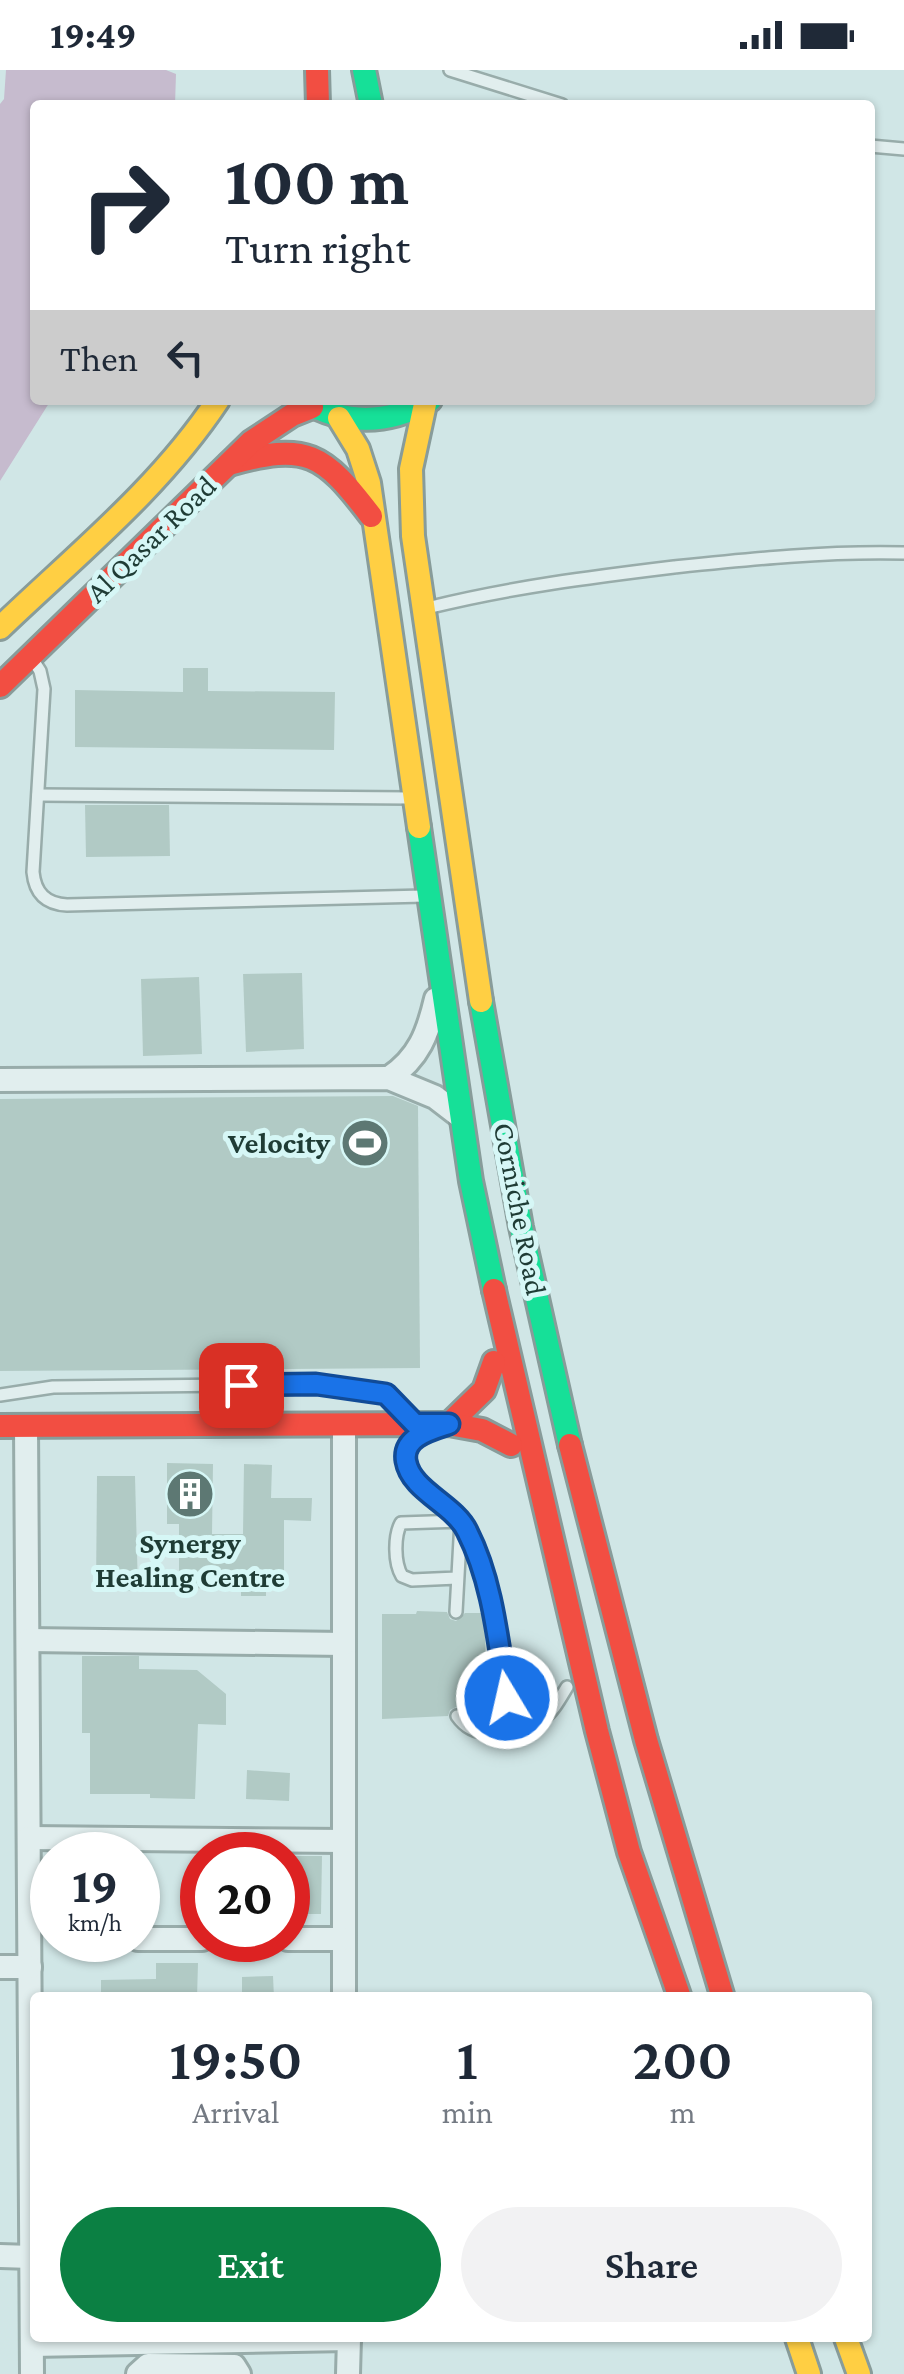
<!DOCTYPE html>
<style>
:root{--surface:#fff;--page:#f2f2f3;--text:#1f2937;--muted:#747a83;--accent:#0b8043}
body{margin:0;font-family:"Crimson Pro",serif;background:var(--page);color:var(--text);height:100vh;display:flex;flex-direction:column;font-size:38px;white-space:nowrap}
*{box-sizing:border-box;margin:0}
p{font-size:32px;color:var(--muted)}
.icon{flex:none;width:55px;height:55px;fill:none;stroke:currentColor;stroke-width:2;stroke-linecap:round;stroke-linejoin:round}
.map{position:relative;flex:1;overflow:hidden}
.drawer{position:absolute;left:30px;top:1922px;width:842px;height:350px;display:flex;flex-direction:column;background:var(--surface);border-radius:10px;box-shadow:0 2px 8px #0004}
.drawer>*{flex:none}
.hud{position:absolute;left:30px;top:30px;width:845px;height:305px;border-radius:10px;box-shadow:0 2px 8px #0004;background:#fff;color:var(--text);overflow:hidden}
.speed{position:absolute;left:30px;top:1762px;display:flex;gap:20px;font-size:50px;font-weight:700;text-align:center}
.speed>*{display:grid;place-content:center;width:130px;height:130px;border-radius:50%;background:var(--surface);box-shadow:0 2px 8px #0004;line-height:1}
.speed small{font-size:25px;font-weight:400}
.speed .limit{border:15px solid #d22;background:#fff;color:#111}
.pin{position:absolute;display:grid;place-items:center;width:85px;height:85px;color:#fff;margin:-42px;border-radius:20px;box-shadow:0 5px 15px #0006}
.me{position:absolute;width:110px;margin:-55px;rotate:351deg;stroke-linejoin:round;filter:drop-shadow(0 0 8px #0008)}
.turn{display:flex;align-items:center;gap:35px;height:210px;padding:0 30px;font-size:45px}
.turn .icon{width:130px;height:130px;stroke-width:2.5}
.turn b{display:block;font-size:70px;line-height:85px}
.then{display:flex;align-items:center;height:95px;padding:0 30px;background:#0003;gap:20px;font-size:38px}
.eta{display:flex;justify-content:space-evenly;align-items:center;height:170px;text-align:center}
.eta b{font-size:60px;font-weight:600;line-height:70px}
.button{display:flex;gap:20px;margin-top:auto;padding:20px 30px}
.button a{flex:1;height:115px;border-radius:60px;background:var(--accent);color:#fff;font-size:40px;font-weight:600;line-height:115px;text-align:center}
.button a+a{background:var(--page);color:var(--text)}
.status{display:flex;justify-content:space-between;align-items:center;height:70px;padding:0 50px;background:var(--surface);direction:ltr}
.status svg{height:28px;fill:currentColor}
.map>svg:first-child{display:block}
.water{fill:#c6bbce}
.building{fill:#b1cac5}
.lines{fill:none;stroke-linecap:round;stroke-linejoin:round}
.lane-casing{stroke:#98acaa;stroke-width:16}
.street-casing{stroke:#98acaa;stroke-width:28}
.fast-casing{stroke:#889c9a;stroke-width:28}
.slow-casing{stroke:#889c9a;stroke-width:28}
.jam-casing{stroke:#889c9a;stroke-width:28}
.lane{stroke:#e1eeee;stroke-width:11}
.street{stroke:#e1eeee;stroke-width:22}
.fast{stroke:#16e098;stroke-width:22}
.slow{stroke:#ffcf43;stroke-width:22}
.jam{stroke:#f24e42;stroke-width:22}
.route-casing{stroke:#114b97;stroke-width:25}
.route{stroke:#1a73e8;stroke-width:18}
.labels{text-anchor:middle;stroke-width:10;stroke-linejoin:round;paint-order:stroke}
.street-label{font-size:30px;fill:#1f3c35;stroke:#d6f7f6}
.poi-label{font-size:30px;font-weight:bold;fill:#1f3c35;stroke:#d6f7f6;text-anchor:end}
</style>
<div class="status"><b>19:49</b><svg viewBox="0 0 49 12"><path d="M0 12V9h3v3zM5 12V6h3v6zM10 12V3h3v9zM15 12V0h3v12zM26 1h20v11H26zM47 4h2v5h-2z"/></svg></div>
<div class="map">
<svg width="904" height="2304" viewBox="0 0 904 2304">
<rect width="100%" height="100%" fill="#d0e6e6"/>
<path class="water" d="M6,0h160l10,4 -1,31h-140v295h16l-51,81v-377l4,-5z"/>
<g class="building">
<path d="M183,598h25v23l127,1 -1,58 -259,-3v-57l108,2z"/>
<path d="M85,735h84l1,51 -84,1z"/>
<path d="M302,903l2,76 -58,3 -3,-78z"/>
<path d="M199,907l3,77 -59,2 -2,-77z"/>
<path d="M393,1026l25,10 2,262 -420,3v-272z"/>
<path d="M167,1393l46,1 -1,70h31l1,-70 28,1 -1,33h41l-1,23 -27,-1v56l-18,1v19h-25v-7l-62,-1v-64h-12z"/>
<path d="M97,1406h38l3,115h-42z"/>
<path d="M417,1541l30,1 3,7 6,2 9,-8h17l3,23 2,79 -18,1 -13,-9 -6,3 -2,6 -66,3v-105h34z"/>
<path d="M82,1586h57v13l58,1 29,24v31l-28,-1 -3,75 -45,-1v-4h-60v-61h-8z"/>
<path d="M247,1700l43,3 -1,28 -43,-2z"/>
<path d="M292,1786h30l-1,58h-30z"/>
<path d="M156,1893h42l-1,35h-96v-18l55,-1z"/>
<path d="M273,1906l1,22h-32v-21z"/>
</g>
<g class="lines">
<g class="lane-casing">
<g id="lane">
<path d="M450,0l112,35"/>
<path d="M870,76l34,3"/>
<path d="M431,537c81,-20 161,-30 243,-40 77,-8 153,-16 230,-14"/>
<path d="M33,590l7,11 4,18 -11,183c2,21 13,32 34,33l357,-9"/>
<path d="M38,725l371,3"/>
<path d="M0,1325l53,-8 263,-3 71,11 22,23"/>
<path d="M427,1361c-59,34 24,68 40,99 29,57 24,122 45,182 29,22 40,0 55,-25"/>
<path d="M456,1542l5,-91 -60,2c-7,13 -7,40 1,53l10,4 45,-2"/>
<path d="M457,1646c17,24 44,19 66,4"/>
</g>
</g>
<g class="street-casing">
<g id="street">
<path d="M389,1008c30,-20 39,-45 47,-79"/>
<path d="M0,1010l389,-2 46,19 26,20"/>
<path d="M344,1355v573"/>
<path d="M26,1356l6,948"/>
<path d="M28,1570l316,4"/>
<path d="M29,1768l315,3"/>
<path d="M138,1869h64"/>
<path d="M288,1869h56"/>
<path d="M0,1897h30"/>
<path d="M0,2186l31,1"/>
<path d="M32,2275l317,-6"/>
<path d="M138,2304l10,-9 86,1 5,8"/>
<path d="M348,2304l1,-36"/>
</g>
</g>
<g class="fast-casing">
<g id="fast">
<path d="M364,0l7,35"/>
<path d="M302,330c42,25 86,25 128,0"/>
<path d="M419,757l52,354 23,109"/>
<path d="M481,931l40,226 49,218"/>
</g>
</g>
<g class="slow-casing">
<g id="slow">
<path d="M425,334l-14,65 2,67 68,465"/>
<path d="M339,348l19,31 11,34 50,344"/>
<path d="M0,558c76,-73 159,-139 218,-228"/>
<path d="M797,2268l12,36"/>
<path d="M846,2268l13,36"/>
</g>
</g>
<g class="jam-casing">
<g id="jam">
<path d="M317,0l1,35"/>
<path d="M229,394c78,-22 94,-11 142,52"/>
<path d="M0,616l251,-244 41,-27 20,-8"/>
<path d="M494,1220l103,441 32,121 51,146"/>
<path d="M449,1354l35,-34 10,-28"/>
<path d="M0,1356l449,-2 33,6 29,15"/>
<path d="M570,1375l76,295 77,258"/>
</g>
</g>
<use href="#lane" class="lane"/>
<use href="#street" class="street"/>
<use href="#fast" class="fast"/>
<use href="#slow" class="slow"/>
<use href="#jam" class="jam"/>
</g>
<g class="lines">
<g class="route-casing">
<path id="route" d="M241,1315l75,-1 70,10 29,30h34c-18,6 -47,13 -43,37 5,30 48,43 61,70 26,51 31,111 40,167"/>
</g>
<use href="#route" class="route"/>
</g>
<defs>
<g id="stadium-disc" transform="scale(2.5)"><circle r="9.5" fill="#5d7873" stroke="#d6f7f6"/><path d="M0-5a6.5 5 0 1 0 0 10a6.5 5 0 1 0 0-10ZM-3.5-1.8h7v3.6h-7Z" fill="#fff"/></g>
<g id="building-disc" transform="scale(2.5)"><circle r="9.5" fill="#5d7873" stroke="#d6f7f6"/><path d="M-4-6H4V6H1V3H-1V6H-4ZM-2.5-4.3h1.7v1.8h-1.7ZM.8-4.3h1.7v1.8H.8ZM-2.5-1h1.7V.8h-1.7ZM.8-1h1.7V.8H.8Z" fill="#fff"/></g>
</defs>
<g fill-rule="evenodd">
<use href="#stadium-disc" x="365" y="1073"/>
<use href="#building-disc" x="190" y="1424"/>
</g>
<g class="labels">
<g class="street-label">
<text transform="translate(151 469) rotate(-44)" y="10">Al Qasar Road</text>
<text transform="translate(520 1139) rotate(79)" y="10">Corniche Road</text>
</g>
<g class="poi-label">
<text x="330" y="1083">Velocity</text>
<text x="190" y="1483" text-anchor="middle">Synergy<tspan x="190" dy="34">Healing Centre</tspan></text>
</g>
</g>
</svg>
<div class="speed"><div>19<small>km/h</small></div><div class="limit">20</div></div>
<div class="pin" style="left:241px;top:1315px;background:#d93025"><svg class="icon" aria-label="arrive" viewBox="0 0 24 24"><path d="M6 21V4h12l-3 4 3 4H6"/></svg></div>
<svg class="me" style="left:507px;top:1628px" viewBox="-20 -20 40 40"><circle r="17" fill="#1a73e8" stroke="#fff" stroke-width="3"/><path d="M0-11L8 9 0 5-8 9z" fill="#fff"/></svg>
<div class="hud">
<div class="turn"><svg class="icon" aria-label="right" viewBox="0 0 24 24"><path d="M7 20v-9h11M14 6l5 5-5 5"/></svg><div><b>100 m</b>Turn right</div></div>
<div class="then">Then<svg class="icon" aria-label="left" viewBox="0 0 24 24"><path d="M17 20v-9H6M10 6l-5 5 5 5"/></svg></div>
</div>
<section class="drawer">
<div class="eta">
<div><b>19:50</b><p>Arrival</p></div>
<div><b>1</b><p>min</p></div>
<div><b>200</b><p>m</p></div>
</div>
<div class="button"><a>Exit</a><a>Share</a></div>
</section>
</div>
